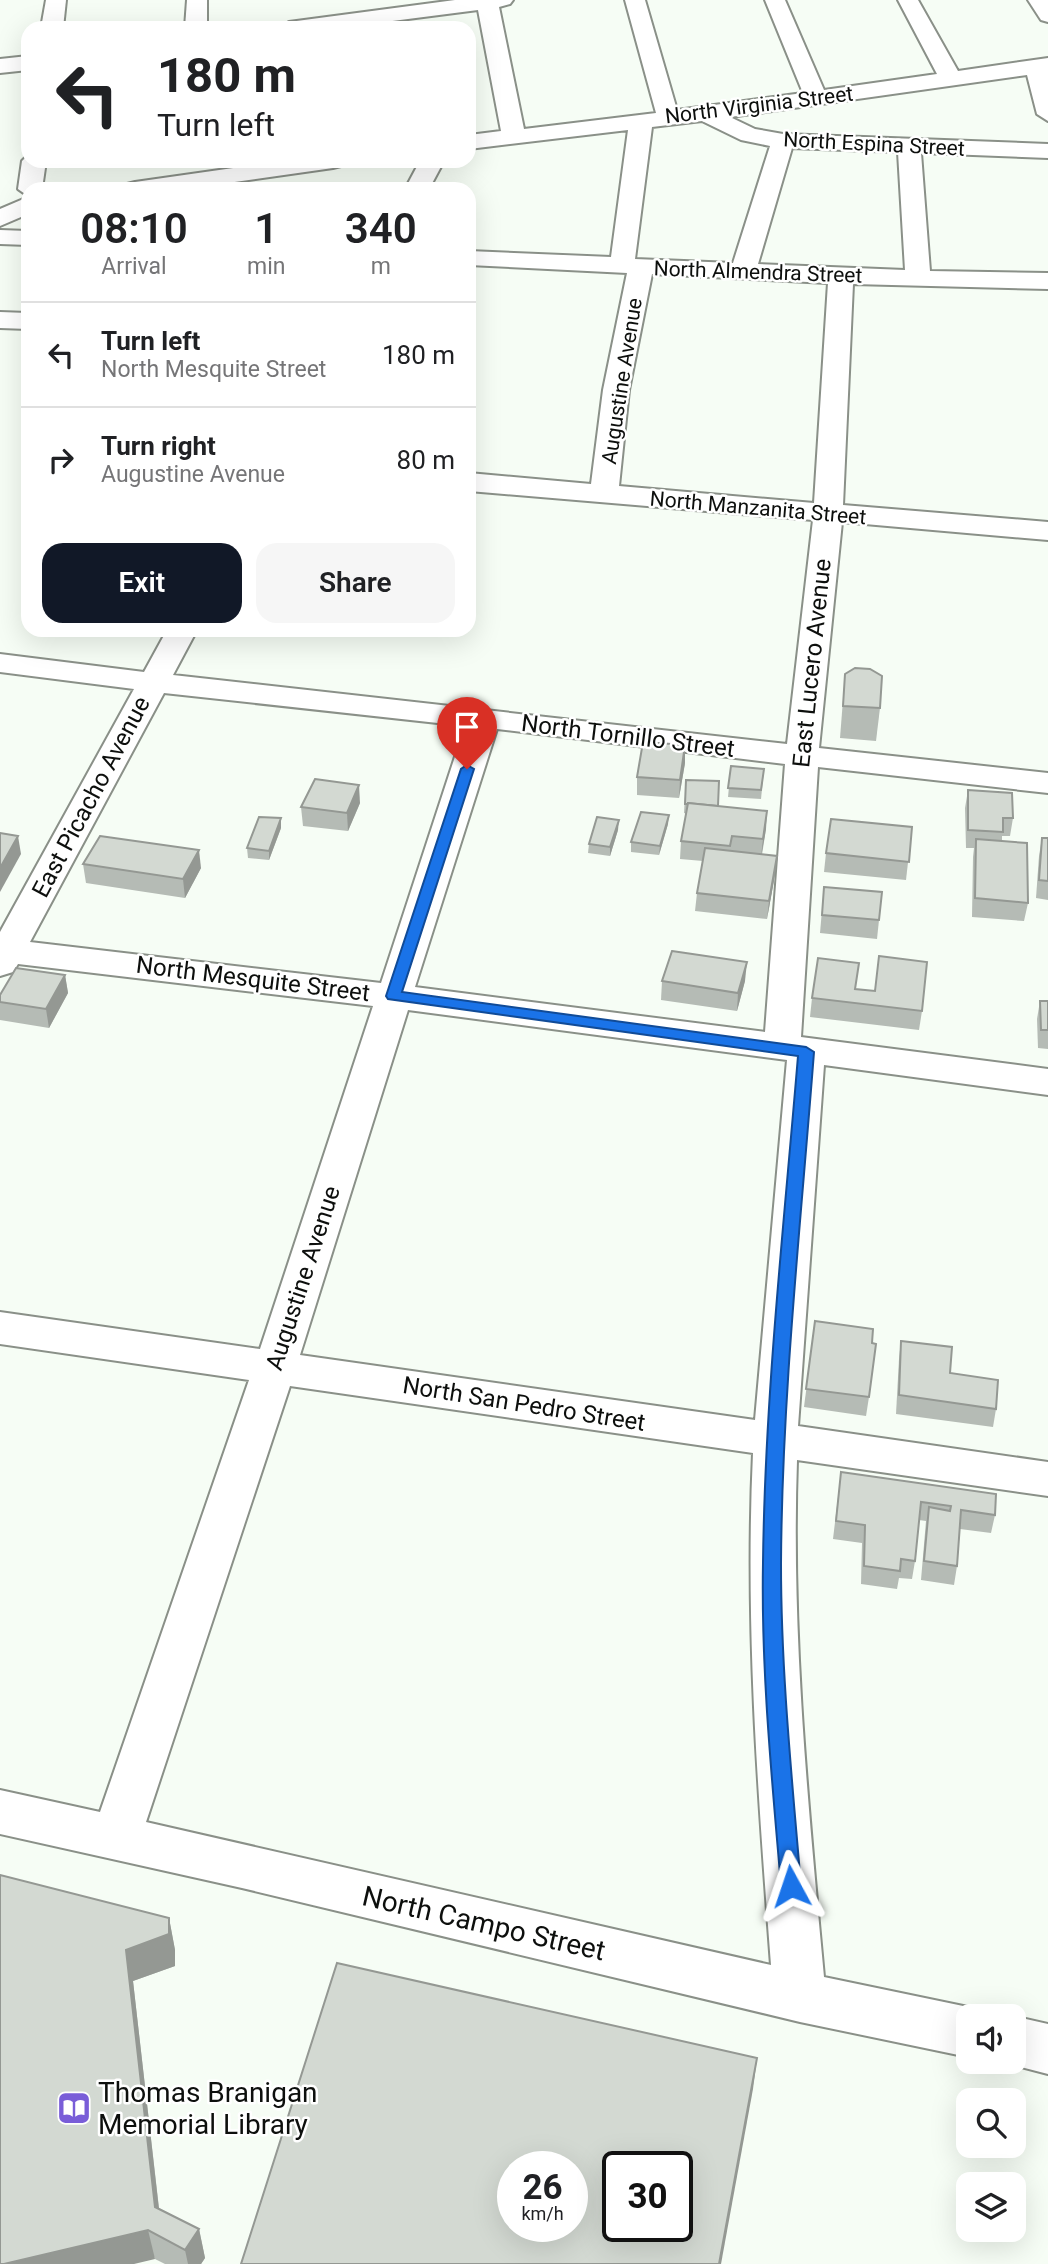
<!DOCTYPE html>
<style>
:root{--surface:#fff;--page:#f6f6f6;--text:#202124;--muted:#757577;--line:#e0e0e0;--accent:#111827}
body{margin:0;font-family:Roboto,sans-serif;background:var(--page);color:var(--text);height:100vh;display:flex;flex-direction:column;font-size:26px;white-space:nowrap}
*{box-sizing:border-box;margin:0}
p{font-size:23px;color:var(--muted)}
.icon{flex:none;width:38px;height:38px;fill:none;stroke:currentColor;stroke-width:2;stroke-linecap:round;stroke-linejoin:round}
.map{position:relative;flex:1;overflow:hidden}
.panel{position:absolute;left:21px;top:182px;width:455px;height:455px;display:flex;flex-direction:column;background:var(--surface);border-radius:21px;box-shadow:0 7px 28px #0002}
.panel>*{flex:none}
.top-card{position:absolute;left:21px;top:21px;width:455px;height:147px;border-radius:21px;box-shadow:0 7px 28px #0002;background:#fff;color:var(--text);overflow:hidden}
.buttons{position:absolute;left:956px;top:2004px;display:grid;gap:14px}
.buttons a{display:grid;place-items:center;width:70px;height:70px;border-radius:14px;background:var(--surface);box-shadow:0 7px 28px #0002;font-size:35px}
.speed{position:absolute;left:497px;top:2151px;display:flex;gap:14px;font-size:35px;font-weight:700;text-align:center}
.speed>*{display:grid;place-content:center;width:91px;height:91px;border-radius:50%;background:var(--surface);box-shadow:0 7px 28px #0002;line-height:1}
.speed small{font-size:18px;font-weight:400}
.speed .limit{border:4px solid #111;border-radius:10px;background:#fff;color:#111}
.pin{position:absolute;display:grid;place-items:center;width:60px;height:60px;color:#fff;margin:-72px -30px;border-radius:50% 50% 50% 0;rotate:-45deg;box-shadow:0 0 7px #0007}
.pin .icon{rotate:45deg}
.me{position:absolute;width:77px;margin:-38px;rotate:355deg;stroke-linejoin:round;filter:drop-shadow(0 0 5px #0008)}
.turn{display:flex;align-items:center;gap:24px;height:147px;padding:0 21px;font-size:32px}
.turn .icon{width:91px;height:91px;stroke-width:2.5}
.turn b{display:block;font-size:49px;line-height:60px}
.eta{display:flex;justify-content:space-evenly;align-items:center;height:119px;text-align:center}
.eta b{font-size:42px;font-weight:600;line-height:49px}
.cta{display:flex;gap:14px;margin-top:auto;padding:14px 21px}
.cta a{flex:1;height:80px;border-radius:21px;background:var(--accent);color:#fff;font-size:28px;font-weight:600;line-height:80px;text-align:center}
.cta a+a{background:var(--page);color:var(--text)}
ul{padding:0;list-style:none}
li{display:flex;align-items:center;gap:21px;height:105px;padding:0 21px;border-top:2px solid var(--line)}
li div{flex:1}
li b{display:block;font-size:26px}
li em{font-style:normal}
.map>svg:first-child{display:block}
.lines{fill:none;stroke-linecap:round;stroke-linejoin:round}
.minor-casing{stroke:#8a9088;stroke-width:4}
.minor{fill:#fff;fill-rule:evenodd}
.wall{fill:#b5bbb5}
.shaded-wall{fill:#949893}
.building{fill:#d3d9d2;stroke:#949893;stroke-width:2;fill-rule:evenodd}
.route{fill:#1a73e8;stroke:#114b97;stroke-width:2}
.labels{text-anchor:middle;stroke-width:5;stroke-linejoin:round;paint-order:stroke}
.far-street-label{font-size:21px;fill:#0d0f0d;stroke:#fff}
.street-label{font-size:24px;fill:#0d0f0d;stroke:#fff}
.near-street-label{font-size:28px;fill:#0d0f0d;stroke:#fff}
.near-poi-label{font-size:28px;fill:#0d0f0d;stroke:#fff;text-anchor:start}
</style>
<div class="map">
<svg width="1048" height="2264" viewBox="0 0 1048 2264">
<rect width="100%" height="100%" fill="#f6fdf5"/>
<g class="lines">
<g class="minor-casing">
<g id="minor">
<path d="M46,0h20l-3,28h-22z"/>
<path d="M187,0h20v28h-22z"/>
<path d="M455,0h58l-3,4 -11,3 25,122 132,-16 -31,-113h20l32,110 126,-17 -38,-93h20l39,90 113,-16 -39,-74h20l40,71 90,-13v63l-11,-7 -10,-39 -297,42 25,12 28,5 265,10v14l-127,-5 9,118 118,2v16l-195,-5 -10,221 205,17v18l-206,-18 -23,226 229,25v20l-230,-26 -17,270 247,32v26l-224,-30 -26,361 250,36v34l-251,-36c-6,173 11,344 27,517l144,30 19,7 -19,2v41l-168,-35 -558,-134 -242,-54v-44l100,22 149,-432 -249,-36v-32l260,37 113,-343 -355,-42 -5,8 -13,4v-44l134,-243 -134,-17v-18l144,18 23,-42h30l-24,45 614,69 26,-224 -344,-29v-18l122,11 12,-94 24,-117 -158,-8v-14l142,6 17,-127 -159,19v-14l32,-4 -23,-121 -140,18h-60l11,-6zM702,121l39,19 29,6 -37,117 -98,-4 17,-132zM792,148l106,4 7,118 -147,-6zM652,274l176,9 -14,220 -195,-17 10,-96zM164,693l301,33 -84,257 -351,-41zM497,729l288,35 -20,268 -350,-45zM408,1010l379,50 -32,360 -455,-65zM290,1386l463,67c-8,172 5,341 18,512l-625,-143z"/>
<path d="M1028,0h20v22l-7,-2z"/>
<path d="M28,56v14l-28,3v-14z"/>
<path d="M28,155v6h18l-4,28h-14v7l-10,-7 4,-28z"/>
<path d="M283,161h62l-4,5 -8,2 -148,21h-62l4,-5 8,-2z"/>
<path d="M420,161h24l-15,28h-24z"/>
<path d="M28,197v17l-28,12v-17z"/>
<path d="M0,230l28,1v14l-28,-1z"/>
<path d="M0,312l28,1v16l-28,-1z"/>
<path d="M1013,2016l35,8v50l-46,-12h11z"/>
</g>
</g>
<use href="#minor" class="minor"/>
</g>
<g class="wall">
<path d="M845,674l35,34 -4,33 -36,-3z"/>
<path d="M685,763l-6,35 -42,-3v-18z"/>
<path d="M731,766l33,3 -3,30 -33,-2z"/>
<path d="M686,780l32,26 48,23 -4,26 13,20 -8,44 -72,-8 2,-18 6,-32 -23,-2 1,-18 6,-27 -3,-1z"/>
<path d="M968,790l45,28 -3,18h-8v5l26,62 -4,18 -52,-4 1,-60 1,-9h-8l-1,-40z"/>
<path d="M360,803l-12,28 -45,-5 -2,-19z"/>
<path d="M668,824l-9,31 -28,-3v-10z"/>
<path d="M912,827l-6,53 -82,-8 2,-19z"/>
<path d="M281,828l-12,32 -21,-2 -1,-10z"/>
<path d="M618,830l-8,26 -22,-3 1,-9z"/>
<path d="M1042,838h6v62l-12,-2 3,-42z"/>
<path d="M83,864l118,4 -16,30 -99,-15z"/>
<path d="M824,887l55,33 -2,19 -57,-6z"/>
<path d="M65,975l3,18 -19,35 -49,-8v-25z"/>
<path d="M662,981h83l-8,30 -76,-11z"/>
<path d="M855,989l67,22 -3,19 -109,-13 2,-19z"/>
<path d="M1040,1001h8v48l-10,-1 -1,-29z"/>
<path d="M815,1321l57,22 -3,54 -3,19 -62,-9z"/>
<path d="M901,1341l49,32 46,36 -3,18 -97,-13 3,-55z"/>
<path d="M841,1472l154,43 -4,18 -31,-4 -3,37 -3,19 -33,-5 5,-59 -7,-1 -4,41 -3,18 -13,-1 -2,11 -36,-5 1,-41 -29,-4z"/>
<path d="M0,1875l169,43 6,32v16l-42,15 26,227 40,21 6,29 -4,6h-36l-10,-5z"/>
</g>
<g class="shaded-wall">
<path d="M685,745v18l-6,35 1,-18z"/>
<path d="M359,785l1,18 -12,28 -1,-18z"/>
<path d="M767,811l-1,18 -5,28 2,-18z"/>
<path d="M669,815l-1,9 -9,31 1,-9z"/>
<path d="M281,818v10l-12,32v-9z"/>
<path d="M619,820l-1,10 -8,26v-9z"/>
<path d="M18,836l3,18 -21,38v-24z"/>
<path d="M199,850l2,18 -16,30 -2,-19z"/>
<path d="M777,856l-2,19 -8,44 2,-18z"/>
<path d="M747,962l-2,19 -8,30 1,-18z"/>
<path d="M65,975l3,18 -19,35 -3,-19z"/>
<path d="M169,1918l6,32v16l-42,15 29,255 -7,-29 -29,-257z"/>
<path d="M757,2058l-4,31 -32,175h-2z"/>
<path d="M199,2229l6,29 -4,6h-13l-3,-14z"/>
<path d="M148,2230l7,29 -21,5h-130z"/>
</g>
<g class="building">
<path d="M855,668l15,1 12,7 -2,32 -37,-2 2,-32z"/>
<path d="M643,742l42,3 -5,35 -43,-3z"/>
<path d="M731,766l33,3 -3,21 -33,-2z"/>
<path d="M315,779l44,6 -12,28 -46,-6z"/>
<path d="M686,780l33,1 -1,25 -30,-3v1h-3z"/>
<path d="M968,790l44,3 1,25h-10v14l-35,-2z"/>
<path d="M688,803l79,8 -4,28 -31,-3 -2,10 -49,-5z"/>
<path d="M641,812l28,3 -9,31 -29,-4z"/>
<path d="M259,817l22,1 -12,33 -22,-3z"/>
<path d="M597,817l22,3 -9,27 -21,-3z"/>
<path d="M831,819l81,8 -3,35 -83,-9z"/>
<path d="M0,833l18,3 -18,32z"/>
<path d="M100,836l99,14 -16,29 -100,-15z"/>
<path d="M1042,838h6v43l-9,-1z"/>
<path d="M976,839l51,4 1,60 -53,-5z"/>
<path d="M705,848l72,8 -8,45 -72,-8z"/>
<path d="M824,887l58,5 -3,28 -57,-5z"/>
<path d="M672,951l75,11 -9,31 -76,-12z"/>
<path d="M879,956l48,6 -5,49 -110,-13 6,-40 41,5 -4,26 20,2z"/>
<path d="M16,968l49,7 -19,34 -46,-7v-7z"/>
<path d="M1040,1001h8v29h-7z"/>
<path d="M815,1321l58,8 -1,14 4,1 -7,53 -63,-8z"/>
<path d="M901,1341l51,6 -2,26 48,7 -2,29 -97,-14z"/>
<path d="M841,1472l155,22 -1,21 -34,-5 -4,56 -33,-5 5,-54 21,4 1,-5 -30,-4 -6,59 -14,-2 -1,12 -36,-5 1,-41 -29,-4z"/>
<path d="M0,1875l169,43v16l-43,16 29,257 44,22 -14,21 -37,-20 -144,34h-4z"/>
<path d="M337,1963l420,95 -38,206h-478zM513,2166h59v60h-59zM618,2166h59v60h-59z"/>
</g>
<path class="route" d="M467,765l7,4 -72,223 404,55 8,5c-13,170 -32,341 -33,512 0,108 11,215 20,322l-3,7 -7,3 -7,-3 -3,-7c-9,-107 -20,-215 -18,-323 2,-169 21,-338 35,-507l-410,-57 -2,-3 75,-227z"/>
<defs>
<g id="library-square" transform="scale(1.75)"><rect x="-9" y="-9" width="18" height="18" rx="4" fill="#795dd8" stroke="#fff"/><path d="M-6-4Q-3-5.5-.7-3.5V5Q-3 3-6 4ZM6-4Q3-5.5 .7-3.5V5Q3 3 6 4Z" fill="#fff"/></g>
</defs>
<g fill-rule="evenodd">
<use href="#library-square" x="74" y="2108"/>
</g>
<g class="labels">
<g class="far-street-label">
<text transform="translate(759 105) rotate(-7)" y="7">North Virginia Street</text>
<text transform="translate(874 144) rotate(3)" y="7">North Espina Street</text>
<text transform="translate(758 272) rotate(2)" y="7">North Almendra Street</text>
<text transform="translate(622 381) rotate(-81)" y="7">Augustine Avenue</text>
<text transform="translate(758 508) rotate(5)" y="7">North Manzanita Street</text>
</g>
<g class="street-label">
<text transform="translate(812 663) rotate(-84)" y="8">East Lucero Avenue</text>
<text transform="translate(628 736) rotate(7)" y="8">North Tornillo Street</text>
<text transform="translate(91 797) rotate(-62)" y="8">East Picacho Avenue</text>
<text transform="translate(253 979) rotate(7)" y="8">North Mesquite Street</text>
<text transform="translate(303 1278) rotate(-72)" y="8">Augustine Avenue</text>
<text transform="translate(524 1404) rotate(9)" y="8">North San Pedro Street</text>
</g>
<g class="near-street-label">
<text transform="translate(484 1923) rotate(13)" y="10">North Campo Street</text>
</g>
<g class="near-poi-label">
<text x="98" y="2102">Thomas Branigan<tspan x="98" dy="32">Memorial Library</tspan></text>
</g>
</g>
</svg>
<div class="buttons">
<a><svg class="icon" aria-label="sound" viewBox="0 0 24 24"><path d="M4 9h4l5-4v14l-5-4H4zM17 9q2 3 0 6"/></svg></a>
<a><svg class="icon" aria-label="search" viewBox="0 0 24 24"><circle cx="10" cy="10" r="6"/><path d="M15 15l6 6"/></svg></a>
<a><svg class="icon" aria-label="layers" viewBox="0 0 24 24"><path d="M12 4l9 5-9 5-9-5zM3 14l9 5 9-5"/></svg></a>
</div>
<div class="speed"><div>26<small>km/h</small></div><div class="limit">30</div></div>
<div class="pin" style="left:467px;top:769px;background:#d93025"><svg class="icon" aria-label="arrive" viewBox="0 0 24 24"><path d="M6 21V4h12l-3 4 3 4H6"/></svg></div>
<svg class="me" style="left:791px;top:1886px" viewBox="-20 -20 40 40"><path d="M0-17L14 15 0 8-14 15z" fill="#1a73e8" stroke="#fff" stroke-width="4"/></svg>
<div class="top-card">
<div class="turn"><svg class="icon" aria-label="left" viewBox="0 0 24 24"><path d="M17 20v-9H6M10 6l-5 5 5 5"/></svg><div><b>180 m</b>Turn left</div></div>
</div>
<section class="panel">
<div class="eta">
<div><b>08:10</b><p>Arrival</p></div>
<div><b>1</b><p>min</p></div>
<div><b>340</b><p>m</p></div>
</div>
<ul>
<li><svg class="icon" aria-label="left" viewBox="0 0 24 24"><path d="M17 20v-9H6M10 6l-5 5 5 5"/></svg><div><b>Turn left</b><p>North Mesquite Street</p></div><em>180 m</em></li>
<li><svg class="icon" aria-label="right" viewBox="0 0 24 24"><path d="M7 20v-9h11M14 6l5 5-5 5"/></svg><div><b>Turn right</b><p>Augustine Avenue</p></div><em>80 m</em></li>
</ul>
<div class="cta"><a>Exit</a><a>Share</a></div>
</section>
</div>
